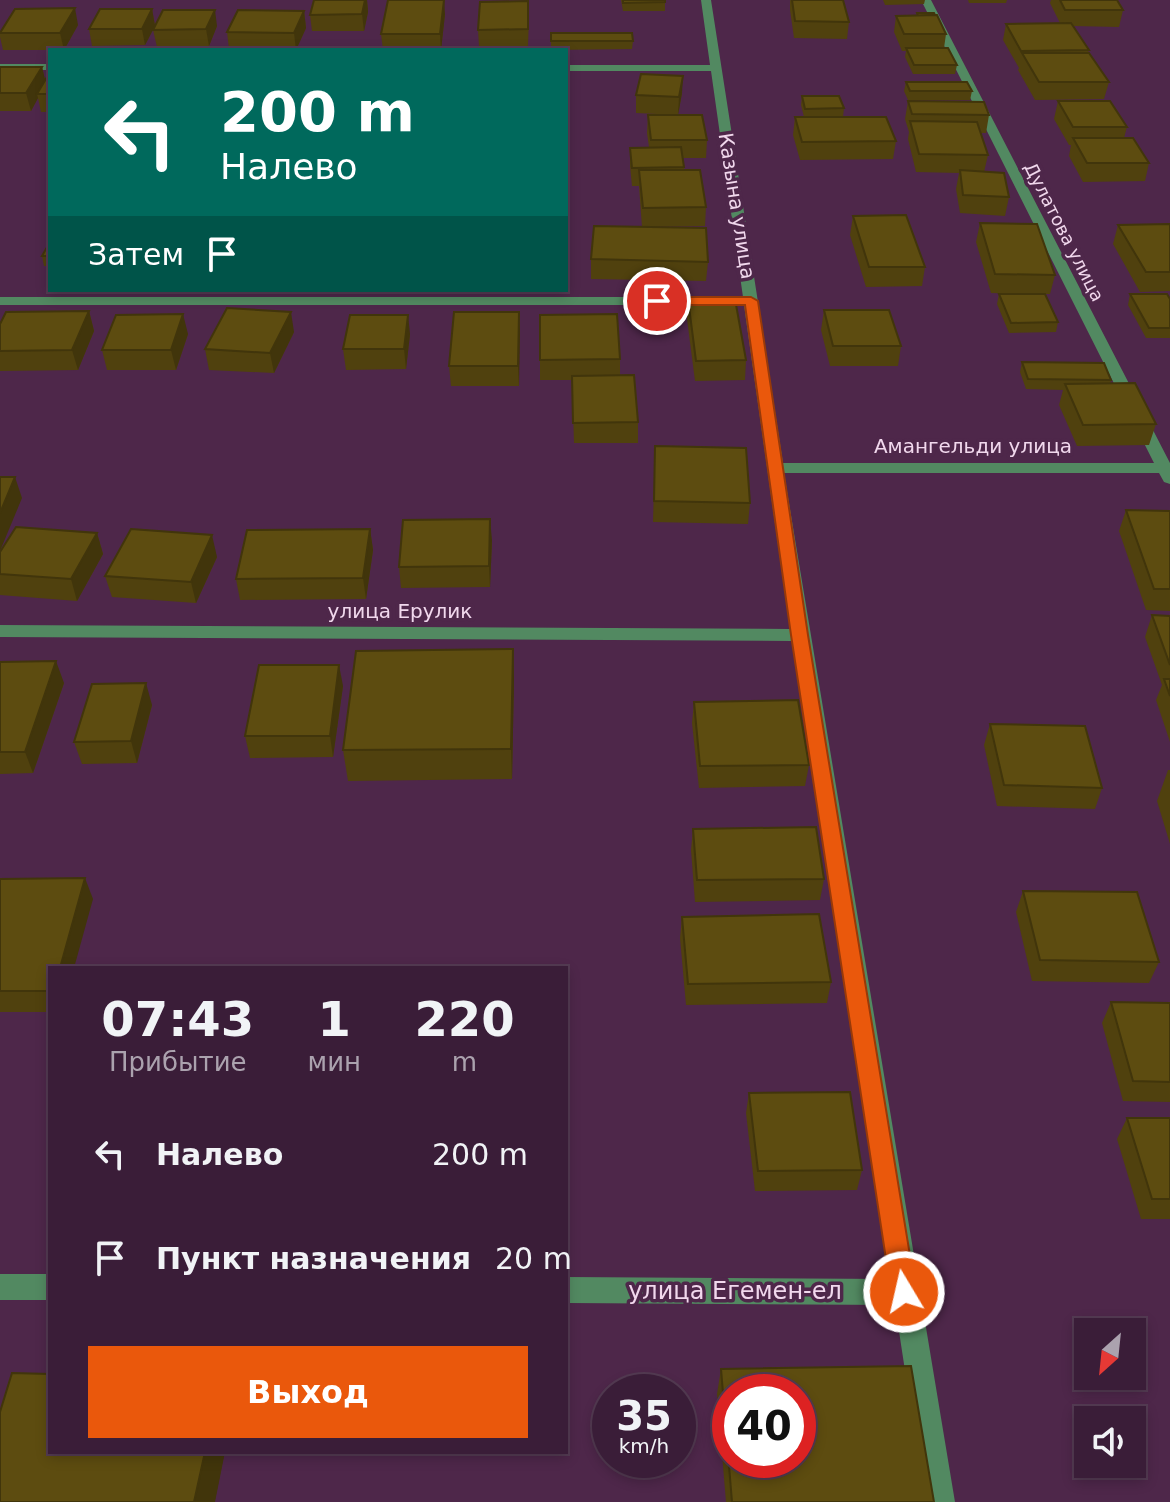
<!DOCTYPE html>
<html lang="ru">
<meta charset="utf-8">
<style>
:root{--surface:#3a1d38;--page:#452a43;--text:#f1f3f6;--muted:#aba2ae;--line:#543b53;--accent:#ea580c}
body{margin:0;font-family:"DejaVu Sans",sans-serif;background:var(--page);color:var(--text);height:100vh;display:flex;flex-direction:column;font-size:30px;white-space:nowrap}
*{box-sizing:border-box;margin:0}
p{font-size:26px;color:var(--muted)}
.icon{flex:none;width:44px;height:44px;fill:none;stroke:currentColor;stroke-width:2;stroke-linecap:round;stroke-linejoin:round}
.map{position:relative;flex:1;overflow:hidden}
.sheet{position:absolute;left:48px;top:966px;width:520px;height:488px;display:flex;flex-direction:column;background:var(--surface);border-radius:0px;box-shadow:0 4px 12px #0003,0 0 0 2px var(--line)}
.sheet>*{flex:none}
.guide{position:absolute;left:48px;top:48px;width:520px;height:244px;border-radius:0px;box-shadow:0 4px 12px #0003,0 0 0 2px var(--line);background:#00695c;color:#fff;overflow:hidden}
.needle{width:52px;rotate:207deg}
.buttons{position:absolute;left:1074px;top:1318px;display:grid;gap:16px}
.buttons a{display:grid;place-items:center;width:72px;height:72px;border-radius:0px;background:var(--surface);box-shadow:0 4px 12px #0003,0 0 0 2px var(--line);font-size:40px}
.speed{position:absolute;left:592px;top:1374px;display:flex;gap:16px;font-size:40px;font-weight:700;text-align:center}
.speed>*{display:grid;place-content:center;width:104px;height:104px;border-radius:50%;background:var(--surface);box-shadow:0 4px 12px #0003,0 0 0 2px var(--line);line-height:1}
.speed small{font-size:20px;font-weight:400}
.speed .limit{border:12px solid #d22;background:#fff;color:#111}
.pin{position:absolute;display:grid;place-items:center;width:68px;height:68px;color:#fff;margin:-34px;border:4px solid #fff;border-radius:50%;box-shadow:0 2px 8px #0007}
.me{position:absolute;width:88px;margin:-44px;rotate:351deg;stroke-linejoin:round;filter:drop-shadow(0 0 6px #0008)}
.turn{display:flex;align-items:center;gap:28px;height:168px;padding:0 40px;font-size:36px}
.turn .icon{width:104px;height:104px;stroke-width:2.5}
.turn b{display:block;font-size:56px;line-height:68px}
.then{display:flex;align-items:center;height:76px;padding:0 40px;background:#0003;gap:16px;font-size:30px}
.eta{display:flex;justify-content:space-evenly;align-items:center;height:136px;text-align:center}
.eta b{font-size:48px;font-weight:700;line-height:56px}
.action{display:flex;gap:16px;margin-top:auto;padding:16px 40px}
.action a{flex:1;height:92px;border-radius:0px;background:var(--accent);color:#fff;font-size:32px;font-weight:700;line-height:92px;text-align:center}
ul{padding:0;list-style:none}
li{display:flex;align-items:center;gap:24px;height:104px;padding:0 40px}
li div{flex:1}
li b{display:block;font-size:30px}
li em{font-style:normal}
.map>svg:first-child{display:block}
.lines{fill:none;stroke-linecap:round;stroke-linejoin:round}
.minor{fill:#528961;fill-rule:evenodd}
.wall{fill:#50410e}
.shaded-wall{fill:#41350b}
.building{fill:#5d4c10;stroke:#41350b;stroke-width:2;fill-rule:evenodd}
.route{fill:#ea580c;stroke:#983908;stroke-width:2}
.labels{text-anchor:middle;stroke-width:7;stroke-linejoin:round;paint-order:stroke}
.far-street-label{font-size:18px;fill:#f1d8ed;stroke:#4e274a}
.street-label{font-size:20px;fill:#f1d8ed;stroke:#4e274a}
.near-street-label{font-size:24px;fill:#f1d8ed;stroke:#4e274a}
</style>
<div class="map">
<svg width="1170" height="1502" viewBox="0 0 1170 1502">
<rect width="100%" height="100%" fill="#4e274a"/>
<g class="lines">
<g class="minor">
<path d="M701,0h10l72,463h371l-233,-463h10l239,463v21l-6,-2 -5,-9h-375l171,1029h-30l-30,-197 -329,-2v-26l325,2 -99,-638 -792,-4v-12l790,4 -46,-324h-744v-8h743l-32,-226h-145v-6h144z"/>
<rect x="0" y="64" width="50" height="6"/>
<rect x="0" y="1274" width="50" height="26"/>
</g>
</g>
<g class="wall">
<path d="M314,0h53l1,12 -4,19h-52l-2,-16z"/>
<path d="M621,0h44v11h-42z"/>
<path d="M790,0l59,22 -2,17 -53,-1 -4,-28z"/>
<path d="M883,0h42l-1,4 -39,1z"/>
<path d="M968,0h39l-1,3h-37z"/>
<path d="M1051,0h66l6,10 -4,17 -46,-1 16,24 -1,3 21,29 -5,17 -69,1 -17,-30 1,-2 -16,-28 3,-16 54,-1 -10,-20z"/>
<path d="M152,9l3,17 -10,19 -53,1 -3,-17z"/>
<path d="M304,11l2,17 -10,22 -67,-1 -2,-17z"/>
<path d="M917,13l29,21 -2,14 13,17 -2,9h-42l-8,-17 1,-6h-4l-8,-19 2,-16h21z"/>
<path d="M445,14l-4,36h-58l-2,-16z"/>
<path d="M529,18l-1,28h-49l-1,-16z"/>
<path d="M78,25l-14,25h-61l-3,-13v-6z"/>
<path d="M217,26l-8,20 -52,1 -4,-17z"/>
<path d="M551,33l82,8 -1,8 -81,1z"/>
<path d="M0,67h42l3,13 5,-8v40h-9l-3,-14 -7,13h-31z"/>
<path d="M906,82l66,9 -2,9h-62l-4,-9z"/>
<path d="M682,93l-4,22 -42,-2v-18z"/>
<path d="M802,96l42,12 -1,9 53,24 -3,18 -93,1 -7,-25 2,-18h9l-3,-12z"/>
<path d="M908,101l81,14 -3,18h-6l8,22 -4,17 25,25 -4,19 -45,-3 -4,-24 3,-16 -43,-1 -8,-33 1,-7 -4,-13z"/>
<path d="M1058,101l69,26 -3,11 25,25 -4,18 -62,1 -14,-26 2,-11h-2l-15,-26z"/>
<path d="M648,115l59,25 -1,18h-23l1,12 22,37 -1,19 -63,1 -3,-41h-7l-2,-20v-18l19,-1 -2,-14z"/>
<path d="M853,216l72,51 -3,19 -56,1 -16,-52z"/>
<path d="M980,223l75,52 -5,19h-5l13,28 -2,10 -47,1 -12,-29 2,-10h30l-38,-1 -15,-51z"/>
<path d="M1170,224v67l-30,1 -27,-48 5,-19z"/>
<path d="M50,242v24h-6l-2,-10z"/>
<path d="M591,259l117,3 -2,19 -115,-2z"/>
<path d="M1130,294l40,5v39h-24l-18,-33z"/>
<path d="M688,299l58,61 -1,20 -50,1 -8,-62z"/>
<path d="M824,310l77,36 -3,20h-68l-9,-36z"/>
<path d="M89,311l5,20 -16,39 -78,1v-47z"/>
<path d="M519,312v74h-68l-2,-20z"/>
<path d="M540,315l80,44v16l18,47v21h-64l-2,-63h-32z"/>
<path d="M294,332l-20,41 -65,-3 -4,-21z"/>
<path d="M188,334l-12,36h-69l-5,-20z"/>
<path d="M410,334l-4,35 -60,1 -3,-21z"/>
<path d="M1022,362l89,18 -1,4 46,40 -7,21 -72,1 -18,-41 4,-15 -37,-1 -6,-17z"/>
<path d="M655,446l95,57 -2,21 -95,-2z"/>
<path d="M1126,510l44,1v100l-24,-1 -27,-79z"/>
<path d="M370,529l3,21 -7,49 -126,1 -4,-21z"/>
<path d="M97,533l6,21 -26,47 -77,-6v-43z"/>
<path d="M492,540l-2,47 -89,1 -2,-21z"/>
<path d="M217,557l-21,46 -84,-6 -7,-21z"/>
<path d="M1152,615l18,1v126l-14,-42 6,-15 -17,-48z"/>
<path d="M513,649l1,30 -2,100 -164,2 -5,-31z"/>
<path d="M0,662l64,21 -31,90 -33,1z"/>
<path d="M343,686l-10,71 -83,1 -5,-22z"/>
<path d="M694,702l115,63 -4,21 -106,2 -7,-65z"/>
<path d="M152,705l-15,58 -55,1 -8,-22z"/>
<path d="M990,724l112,64 -7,21 -98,-3 -13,-61z"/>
<path d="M1168,770h2v74l-13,-43z"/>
<path d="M693,829l131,50 -4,21 -125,2 -4,-52z"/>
<path d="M0,879l93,20 -43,69v44h-50z"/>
<path d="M1023,891l136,71 -10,21 -117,-2 -16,-69z"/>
<path d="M682,917l149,65 -4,21 -141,2 -6,-67z"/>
<path d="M1111,1002l59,1v99l-47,-1 -21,-78z"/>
<path d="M749,1093l113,77 -5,20 -102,1 -9,-78z"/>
<path d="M1127,1118h43v101h-29l-24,-80z"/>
<path d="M721,1369l213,133h-208l-9,-108z"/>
</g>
<g class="shaded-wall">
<path d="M365,0h2l1,12 -4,19 -2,-17z"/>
<path d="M444,0l1,14 -4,36 -1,-16z"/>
<path d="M75,8l3,17 -14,25 -4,-17z"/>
<path d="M152,9l3,17 -10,19 -3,-16z"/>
<path d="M215,10l2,16 -8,20 -3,-17z"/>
<path d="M304,11l2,17 -10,22 -2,-17z"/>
<path d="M42,67l4,17 -9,10 1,4 -7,13 -5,-18z"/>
<path d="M683,76l-1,17 -4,22 1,-18z"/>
<path d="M89,311l5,20 -16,39 -6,-20z"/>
<path d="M291,312l3,20 -20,41 -4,-20z"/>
<path d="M519,312l1,20 -1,54 -1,-20z"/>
<path d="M183,314l5,20 -12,36 -5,-20z"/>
<path d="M408,315l2,19 -4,35 -2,-20z"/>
<path d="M15,477l7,21 -22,53v-38z"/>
<path d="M490,519l2,21 -2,47 -1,-21z"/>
<path d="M370,529l3,21 -7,49 -3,-21z"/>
<path d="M97,533l6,21 -26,47 -6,-22z"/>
<path d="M212,535l5,22 -21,46 -5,-21z"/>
<path d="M513,649l1,30 -2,100 -1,-30z"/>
<path d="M56,661l8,22 -31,90 -8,-21z"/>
<path d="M339,665l4,21 -10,71 -3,-21z"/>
<path d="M146,683l6,22 -15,58 -6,-22z"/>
<path d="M85,878l8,21 -19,69h-14z"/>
<path d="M205,1452h20l-10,50h-21z"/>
</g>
<g class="building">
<path d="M314,0h51l-3,14 -52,1z"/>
<path d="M388,0h56l-4,34h-59z"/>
<path d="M623,0h42v2l-42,1z"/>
<path d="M792,0h51l6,22 -54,-1z"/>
<path d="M1060,0h57l6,10h-58z"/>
<path d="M528,1v28l-50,1 2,-28z"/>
<path d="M75,8l-15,25h-60l15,-24z"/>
<path d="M100,9h52l-10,20h-53z"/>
<path d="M163,10h52l-9,19 -53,1z"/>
<path d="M238,10l66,1 -10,22 -67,-1z"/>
<path d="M917,13h17l1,2 -17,1z"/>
<path d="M937,15l9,19h-42l-8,-18z"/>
<path d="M1071,23l18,27 -68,1 -15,-27z"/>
<path d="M551,33h81l1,8h-82z"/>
<path d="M906,48h42l9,17h-43z"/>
<path d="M1022,53h67l20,29h-70z"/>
<path d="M0,67h42l-16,26h-26z"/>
<path d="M50,72v22h-13z"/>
<path d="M641,74l42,2 -4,21 -43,-2z"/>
<path d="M906,82h61l5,9h-62z"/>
<path d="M802,96h37l5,12 -39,1z"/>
<path d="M908,101l76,1 5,13 -77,-1z"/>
<path d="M1058,101h52l17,26h-54z"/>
<path d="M648,115h54l5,25h-56z"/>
<path d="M795,117h91l10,24 -94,1z"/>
<path d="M910,121l67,1 11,33 -69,-1z"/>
<path d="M1073,138h60l16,25h-62z"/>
<path d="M681,147l3,20 -52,1 -2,-20z"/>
<path d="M639,170h61l6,37 -63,1z"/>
<path d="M960,170l44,3 5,24 -46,-2z"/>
<path d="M906,215l19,52h-56l-16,-51z"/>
<path d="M980,223l57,1 18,51 -60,-1z"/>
<path d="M1170,224v48h-24l-28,-47z"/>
<path d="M594,226l112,2 2,34 -117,-3z"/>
<path d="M50,242v14h-8z"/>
<path d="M999,294h46l13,28 -47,1z"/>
<path d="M1130,294h37l3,5v29h-21z"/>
<path d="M688,299h47l11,61 -50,1z"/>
<path d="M227,308l64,4 -21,41 -65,-4z"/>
<path d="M824,310h65l12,36h-68z"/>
<path d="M89,311l-17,39 -72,1v-27l6,-12z"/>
<path d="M454,312h65l-1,54h-69z"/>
<path d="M183,314l-12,36h-69l14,-35z"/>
<path d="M617,314l3,45 -80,1v-45z"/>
<path d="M350,315h58l-4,34h-61z"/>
<path d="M1022,362l82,1 7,17 -83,-1z"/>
<path d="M634,375l4,47 -65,1 -1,-47z"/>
<path d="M1135,383l21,41 -73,1 -18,-41z"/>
<path d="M655,446l91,2 4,55 -96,-2z"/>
<path d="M0,477h15l-15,36z"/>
<path d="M1126,510l44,1v78h-16z"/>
<path d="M490,519l-1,47 -90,1 4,-47z"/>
<path d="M16,527l81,6 -26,46 -71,-5v-22z"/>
<path d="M131,529l81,6 -21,47 -86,-6z"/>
<path d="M370,529l-7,49 -127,1 11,-49z"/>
<path d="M1152,615l18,1v49z"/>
<path d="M513,649l-2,100 -168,1 13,-99z"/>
<path d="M56,661l-31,91h-25v-90z"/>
<path d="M259,665h80l-9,71h-85z"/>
<path d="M1164,679h6v17z"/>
<path d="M146,683l-15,58 -57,1 18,-58z"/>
<path d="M798,700l11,65 -109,1 -6,-64z"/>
<path d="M990,724l95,2 17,62 -98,-3z"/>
<path d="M816,827l8,52 -127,1 -4,-51z"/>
<path d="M85,878l-25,90h-10v23h-50v-112z"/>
<path d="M1023,891l114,1 22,70 -119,-2z"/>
<path d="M819,914l12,68 -143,2 -6,-67z"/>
<path d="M1111,1002l59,1v79l-37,-1z"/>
<path d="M850,1092l12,78 -104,1 -9,-78z"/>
<path d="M1127,1118h43v81h-18z"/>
<path d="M911,1366l23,136h-202l-11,-133zM730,1392h68v68h-68z"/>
<path d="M12,1373l38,1v78h155l-11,50h-194v-90z"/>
</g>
<path class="route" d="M751,297l7,4 50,334 108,657 -3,8 -9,4 -9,-4 -4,-8 -100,-657 -46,-330h-88l-6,-4 6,-4z"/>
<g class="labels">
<g class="far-street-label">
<text transform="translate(1064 232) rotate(63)" y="6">Дулатова улица</text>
</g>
<g class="street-label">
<text transform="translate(737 206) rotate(81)" y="7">Казына улица</text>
<text x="973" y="453">Амангельди улица</text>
<text x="400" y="618">улица Ерулик</text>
</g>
<g class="near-street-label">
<text x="735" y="1299">улица Егемен-ел</text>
</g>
</g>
</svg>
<div class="buttons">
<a><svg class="needle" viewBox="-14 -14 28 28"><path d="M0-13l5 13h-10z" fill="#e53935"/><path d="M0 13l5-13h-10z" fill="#aba2ae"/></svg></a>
<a><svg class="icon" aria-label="sound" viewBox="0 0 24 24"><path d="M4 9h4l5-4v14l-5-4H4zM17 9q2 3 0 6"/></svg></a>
</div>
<div class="speed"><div>35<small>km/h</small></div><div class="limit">40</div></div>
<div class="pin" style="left:657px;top:301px;background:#d93025"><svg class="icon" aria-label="arrive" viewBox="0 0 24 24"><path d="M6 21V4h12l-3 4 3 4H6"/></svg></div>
<svg class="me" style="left:904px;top:1292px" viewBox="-20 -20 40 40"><circle r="17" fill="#ea580c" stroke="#fff" stroke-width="3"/><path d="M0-11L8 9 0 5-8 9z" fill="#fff"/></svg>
<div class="guide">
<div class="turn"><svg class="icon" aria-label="left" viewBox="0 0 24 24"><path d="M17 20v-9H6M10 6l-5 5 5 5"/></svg><div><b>200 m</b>Налево</div></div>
<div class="then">Затем<svg class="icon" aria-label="arrive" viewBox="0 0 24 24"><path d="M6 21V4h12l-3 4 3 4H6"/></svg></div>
</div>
<section class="sheet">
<div class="eta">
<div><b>07:43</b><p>Прибытие</p></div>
<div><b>1</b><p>мин</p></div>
<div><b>220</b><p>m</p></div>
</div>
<ul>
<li><svg class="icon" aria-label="left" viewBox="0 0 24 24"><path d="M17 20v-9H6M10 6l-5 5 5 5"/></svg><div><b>Налево</b></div><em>200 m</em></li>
<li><svg class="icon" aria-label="arrive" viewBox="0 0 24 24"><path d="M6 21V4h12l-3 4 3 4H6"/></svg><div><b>Пункт назначения</b></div><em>20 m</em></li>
</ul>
<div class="action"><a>Выход</a></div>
</section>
</div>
